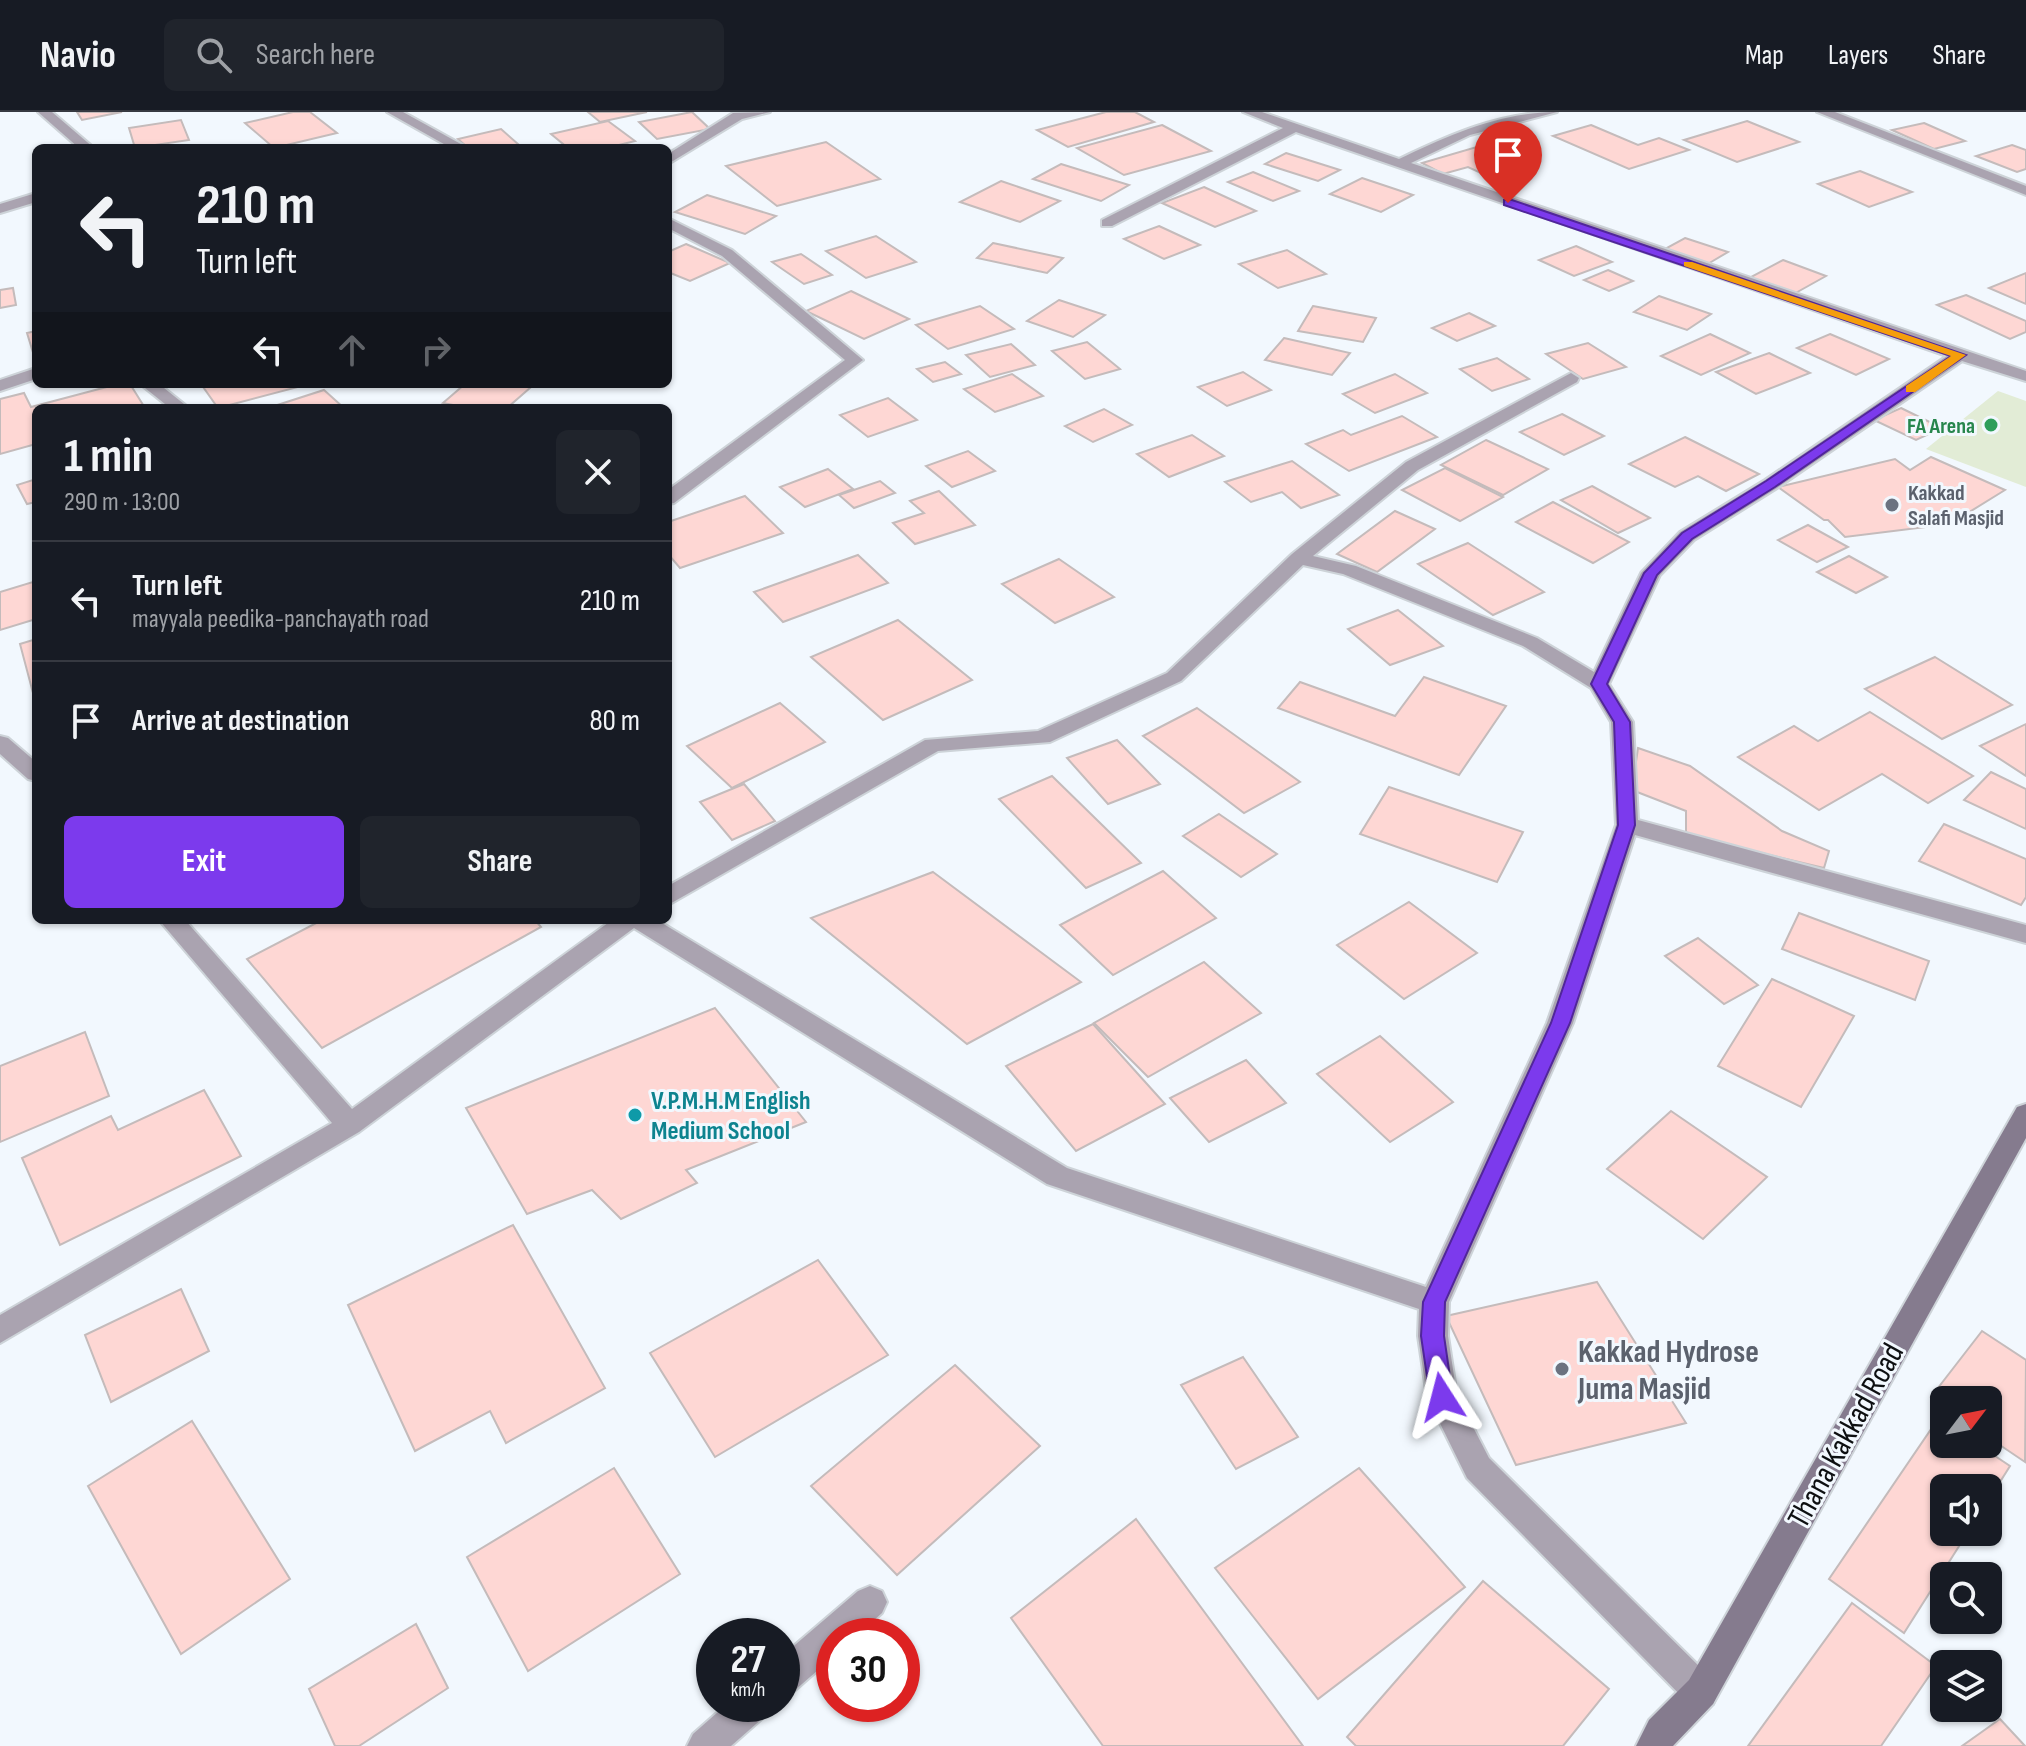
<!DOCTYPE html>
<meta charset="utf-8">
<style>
:root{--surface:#171b24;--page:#20242c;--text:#f1f3f6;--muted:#9ea1a6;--line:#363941;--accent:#7c3aed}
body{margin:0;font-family:"Sofia Sans Condensed",sans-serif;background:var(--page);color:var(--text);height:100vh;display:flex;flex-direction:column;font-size:30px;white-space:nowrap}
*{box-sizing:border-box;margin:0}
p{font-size:26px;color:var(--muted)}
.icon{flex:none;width:44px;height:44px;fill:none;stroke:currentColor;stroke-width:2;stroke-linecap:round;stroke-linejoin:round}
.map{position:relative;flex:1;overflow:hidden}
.panel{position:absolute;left:32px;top:292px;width:640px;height:520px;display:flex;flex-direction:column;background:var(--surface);border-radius:12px;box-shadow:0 2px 6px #0004}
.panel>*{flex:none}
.guide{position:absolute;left:32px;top:32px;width:640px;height:244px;border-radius:12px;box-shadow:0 2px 6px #0004;background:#171b24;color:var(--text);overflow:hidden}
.needle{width:52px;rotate:58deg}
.fabs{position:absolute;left:1930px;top:1274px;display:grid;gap:16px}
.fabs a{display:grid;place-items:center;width:72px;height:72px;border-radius:12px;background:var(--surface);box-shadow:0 2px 6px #0004;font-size:40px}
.speed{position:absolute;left:696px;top:1506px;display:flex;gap:16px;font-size:40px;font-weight:700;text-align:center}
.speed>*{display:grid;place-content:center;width:104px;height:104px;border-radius:50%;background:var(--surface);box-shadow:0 2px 6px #0004;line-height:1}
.speed small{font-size:20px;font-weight:400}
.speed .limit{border:12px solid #d22;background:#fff;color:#111}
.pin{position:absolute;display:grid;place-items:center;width:68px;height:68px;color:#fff;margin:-82px -34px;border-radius:50% 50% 50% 0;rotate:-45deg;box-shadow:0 0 8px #0007}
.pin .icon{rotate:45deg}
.me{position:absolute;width:88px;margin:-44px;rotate:351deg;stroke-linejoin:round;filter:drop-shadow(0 0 6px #0008)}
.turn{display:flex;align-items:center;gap:28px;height:168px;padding:0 32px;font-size:36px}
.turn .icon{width:104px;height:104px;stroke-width:2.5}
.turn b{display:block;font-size:56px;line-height:68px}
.lanes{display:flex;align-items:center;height:76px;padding:0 32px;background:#0003;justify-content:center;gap:40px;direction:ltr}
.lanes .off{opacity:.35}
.round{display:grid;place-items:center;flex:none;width:84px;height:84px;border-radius:12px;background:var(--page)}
.summary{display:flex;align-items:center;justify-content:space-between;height:136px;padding:0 32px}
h1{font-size:48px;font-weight:700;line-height:60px}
.action{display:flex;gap:16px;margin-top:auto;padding:16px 32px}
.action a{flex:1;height:92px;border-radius:12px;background:var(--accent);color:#fff;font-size:32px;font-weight:700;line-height:92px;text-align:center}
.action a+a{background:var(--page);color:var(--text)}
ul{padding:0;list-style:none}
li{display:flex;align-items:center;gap:24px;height:120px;padding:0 32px;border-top:2px solid var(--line)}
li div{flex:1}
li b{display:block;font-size:30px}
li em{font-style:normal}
header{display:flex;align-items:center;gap:48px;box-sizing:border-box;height:112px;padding:0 40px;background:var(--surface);border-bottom:2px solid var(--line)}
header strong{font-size:38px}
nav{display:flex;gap:44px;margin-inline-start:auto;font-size:28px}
.search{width:560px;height:72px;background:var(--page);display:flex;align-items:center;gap:20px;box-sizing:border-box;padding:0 28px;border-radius:12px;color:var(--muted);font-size:30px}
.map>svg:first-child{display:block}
.green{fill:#e2ecd6}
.building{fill:#fed7d4;stroke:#c4bbbb;stroke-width:2}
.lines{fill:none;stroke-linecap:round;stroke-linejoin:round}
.minor-casing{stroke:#cdd3d8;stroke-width:4}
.secondary-casing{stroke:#cdd3d8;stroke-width:4}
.minor{fill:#aaa3b0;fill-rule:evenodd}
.secondary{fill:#857b8e;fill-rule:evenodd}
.route{fill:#7c3aed;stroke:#51269a;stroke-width:2}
.slow{fill:#f59e0b}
.leisure-dot{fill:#2e9e5b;stroke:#f2f8fe;stroke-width:3}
.worship-dot{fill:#6b7280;stroke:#f2f8fe;stroke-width:3}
.culture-dot{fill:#0f9aa8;stroke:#f2f8fe;stroke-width:3}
.labels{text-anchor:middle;stroke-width:6;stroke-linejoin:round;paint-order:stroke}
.far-leisure-label{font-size:22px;font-weight:bold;fill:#27864d;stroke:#f2f8fe;text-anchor:end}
.far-worship-label{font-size:22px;font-weight:bold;fill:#5b616d;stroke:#f2f8fe;text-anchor:start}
.culture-label{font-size:26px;font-weight:bold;fill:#0d838f;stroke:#f2f8fe;text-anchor:start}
.near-worship-label{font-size:32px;font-weight:bold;fill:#5b616d;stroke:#f2f8fe;text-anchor:start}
.near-street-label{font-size:32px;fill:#0d0f11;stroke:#f2f8fe}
</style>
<header>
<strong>Navio</strong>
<div class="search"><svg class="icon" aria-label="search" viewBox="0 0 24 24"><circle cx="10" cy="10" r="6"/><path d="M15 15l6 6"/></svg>Search here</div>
<nav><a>Map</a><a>Layers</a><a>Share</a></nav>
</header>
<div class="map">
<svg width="2026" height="1634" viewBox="0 0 2026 1634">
<rect width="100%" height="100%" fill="#f2f8fe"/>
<path class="green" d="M1998,279l28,10v86l-100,-38z"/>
<g class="building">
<path d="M77,0h45l-40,8z"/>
<path d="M293,0h17l27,21 -63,15 -29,-25z"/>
<path d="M588,0h59l-47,10z"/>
<path d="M692,0l18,17 -53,10 -18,-17z"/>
<path d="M1106,0h29l19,10 -86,25 -31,-17z"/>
<path d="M181,8l8,20 -54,8 -6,-20z"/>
<path d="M608,9l27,20 -28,7h-39l-17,-14z"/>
<path d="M1747,9l52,21 -62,20 -53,-22z"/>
<path d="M1924,11l41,18 -31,8 -42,-19z"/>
<path d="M1162,13l49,26 -87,24 -47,-27z"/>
<path d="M1591,13l47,20 21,-7 30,12 -60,19 -76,-33z"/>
<path d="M501,17l18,16 -51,3 -10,-9z"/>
<path d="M826,30l54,37 -103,27 -51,-40z"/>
<path d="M2012,33l14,5v19l-9,3 -41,-16z"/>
<path d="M1480,34l21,10 -16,5 27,13 -18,5 -26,-12 -25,7 -21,-11z"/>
<path d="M1286,41l54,17 -22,11 -53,-17z"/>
<path d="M1061,52l68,21 -28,16 -68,-22z"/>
<path d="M1860,59l52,21 -43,15 -51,-23z"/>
<path d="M1253,60l46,19 -26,10 -45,-19z"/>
<path d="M1362,66l51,17 -32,17 -51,-18z"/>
<path d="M1001,69l59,20 -40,21 -60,-20z"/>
<path d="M1204,75l52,24 -41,16 -53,-24z"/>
<path d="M707,83l69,21 -31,18 -70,-22z"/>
<path d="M1159,114l41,19 -36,14 -40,-20z"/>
<path d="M876,124l40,26 -50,16 -40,-27z"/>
<path d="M1685,126l43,14 -22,13 -43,-15z"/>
<path d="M993,131l70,15 -16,15 -70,-15z"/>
<path d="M686,132l44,19 -40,18 -22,-9v-20z"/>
<path d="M1576,134l36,16 -38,14 -35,-16z"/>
<path d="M1287,138l39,24 -48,14 -39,-24z"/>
<path d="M801,142l31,21 -28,9 -32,-22z"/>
<path d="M1783,148l43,16 -34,19 -43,-17z"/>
<path d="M1608,158l25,11 -24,10 -25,-11z"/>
<path d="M2026,161v31l-37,-16z"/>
<path d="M13,176l3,17 -16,3v-18z"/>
<path d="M851,179l58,28 -45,20 -58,-28z"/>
<path d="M1966,183l60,26v11l-16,7 -73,-34z"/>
<path d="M1659,184l52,18 -24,16 -53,-18z"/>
<path d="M1059,188l46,15 -32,22 -46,-16z"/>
<path d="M980,194l34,23 -66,20 -32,-24z"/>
<path d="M1313,194l63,12 -13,24 -65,-11z"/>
<path d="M1469,201l26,13 -38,15 -25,-13z"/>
<path d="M36,219v28h-1l-8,-26z"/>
<path d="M1710,222l40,19 -49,22 -40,-19z"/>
<path d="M1830,222l59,25 -33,16 -59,-27z"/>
<path d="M1284,226l66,15 -18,22 -67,-15z"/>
<path d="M1087,230l33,27 -35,10 -33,-28z"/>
<path d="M1588,231l38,24 -43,12 -37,-25z"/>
<path d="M1011,232l24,21 -45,12 -24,-22z"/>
<path d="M1769,241l41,20 -54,21 -40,-22z"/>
<path d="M1497,246l32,21 -37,12 -32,-22z"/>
<path d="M945,250l16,12 -28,8 -16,-13z"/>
<path d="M1243,260l28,18 -44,16 -29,-19z"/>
<path d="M1012,262l31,22 -48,16 -31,-23z"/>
<path d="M1395,262l32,19 -52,20 -32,-19z"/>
<path d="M118,272h12l15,24h-109v36l-36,10v-55l24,-6 7,14z"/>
<path d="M201,272h95l2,3 -80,21z"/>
<path d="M465,272h52l14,3 -24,21h-39l-25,-5z"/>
<path d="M324,278l20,18h-76z"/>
<path d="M888,286l29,22 -49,17 -28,-22z"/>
<path d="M1901,296l41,20 -26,12 -42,-20z"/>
<path d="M1104,297l28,16 -39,17 -28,-16z"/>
<path d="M1562,302l42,22 -40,19 -44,-23z"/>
<path d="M1402,304l35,21 -88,34 -43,-27 37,-14 8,5z"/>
<path d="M1192,323l32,21 -55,21 -32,-23z"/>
<path d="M1685,325l74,37 -33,17 -28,-15 -23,11 -46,-23z"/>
<path d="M1486,328l62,29 -45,26 -62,-30z"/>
<path d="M968,339l27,20 -43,16 -26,-21z"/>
<path d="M1931,345l74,33 -55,34 -105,13 -17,-17h-4l-46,-33 117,-28 15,11z"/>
<path d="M1292,349l47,34 -38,13 -19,-16 -31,10 -26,-20z"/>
<path d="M1445,356l58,29 -43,24 -58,-31z"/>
<path d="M828,357l25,20 -48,18 -25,-20z"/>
<path d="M36,367v23l-9,2 -10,-19z"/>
<path d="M880,369l15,12 -41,15 -15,-13z"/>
<path d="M1592,374l58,32 -32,15 -57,-33z"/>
<path d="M939,379l36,34 -60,19 -22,-21 31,-10 -14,-12z"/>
<path d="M745,384l38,37 -103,35 -12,-14v-32z"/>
<path d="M1553,390l76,40 -36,21 -77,-41z"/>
<path d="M1395,399l40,18 -58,43 -40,-18z"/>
<path d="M1808,413l40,22 -31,15 -39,-22z"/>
<path d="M1468,431l76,49 -51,23 -75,-51z"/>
<path d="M858,443l30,28 -105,39 -29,-30z"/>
<path d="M1849,444l38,21 -31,16 -39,-21z"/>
<path d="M1059,447l55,38 -59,26 -53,-39z"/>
<path d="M36,469v38l-36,11v-38z"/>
<path d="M1398,498l45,36 -53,19 -42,-36z"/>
<path d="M898,508l74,60 -89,40 -72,-63z"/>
<path d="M36,527v53l-3,1 -13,-49z"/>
<path d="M1935,545l77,48 -70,34 -77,-50z"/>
<path d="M1424,565l82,29 -47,69 -181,-67 22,-26 95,34z"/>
<path d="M780,591l45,39 -93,46 -45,-42z"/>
<path d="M1197,596l103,74 -56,31 -101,-77z"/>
<path d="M1870,600l103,64 -45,27 -46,-29 -63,36 -81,-53 56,-31 24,15z"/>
<path d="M2026,612v52l-46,-30z"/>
<path d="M1117,628l43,44 -52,20 -41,-46z"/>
<path d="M1638,636l52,18 92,65 47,20 -5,17 -138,-33v-24l-54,-21z"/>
<path d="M1991,660l35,17v40l-62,-29z"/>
<path d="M1052,664l89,87 -55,25 -87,-89z"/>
<path d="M744,672l31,37 -43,19 -32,-38z"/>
<path d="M1389,675l134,45 -26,50 -137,-48z"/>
<path d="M1219,702l58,40 -36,23 -58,-41z"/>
<path d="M1944,712l82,35v38l-5,8 -102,-44z"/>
<path d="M1163,759l53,47 -103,57 -53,-50z"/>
<path d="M933,760l148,110 -114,62 -156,-126z"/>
<path d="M1409,790l68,51 -73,46 -67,-54z"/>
<path d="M1799,801l130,48 -14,39 -133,-51z"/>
<path d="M322,808h213l6,7 -219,121 -75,-89z"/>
<path d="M1698,826l60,47 -34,19 -59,-48z"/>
<path d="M1204,850l57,51 -113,64 -54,-54z"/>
<path d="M1772,867l82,37 -53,91 -83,-41z"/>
<path d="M715,896l91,114 -120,48 11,13 -76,36 -29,-29 -65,24 -61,-106z"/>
<path d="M1093,912l72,80 -89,47 -70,-85z"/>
<path d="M85,920l24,64 -109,46v-76z"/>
<path d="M1380,924l73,66 -63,40 -73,-68z"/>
<path d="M1246,948l40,43 -77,39 -39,-44z"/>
<path d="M204,978l37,66 -181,89 -38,-87 89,-42 7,14z"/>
<path d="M1671,999l96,66 -64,62 -96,-70z"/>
<path d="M513,1113l92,163 -99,55 -16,-32 -75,40 -67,-146z"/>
<path d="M818,1148l70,95 -173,102 -65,-104z"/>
<path d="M1597,1170l89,141 -170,42 -70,-149z"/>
<path d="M181,1177l28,62 -98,51 -26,-67z"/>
<path d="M1982,1219l44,29 -1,102 -37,-25v-37h-44v6l-13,-9z"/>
<path d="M1243,1245l55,80 -62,32 -55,-84z"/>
<path d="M955,1253l85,81 -143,129 -86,-89z"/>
<path d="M1938,1307l6,4v21h33l33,22 -22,35v-13h-44v44h24l-64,101 -75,-54z"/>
<path d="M192,1309l98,158 -109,75 -93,-168z"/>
<path d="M614,1356l66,106 -152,97 -61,-114z"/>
<path d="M1359,1356l106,119 -147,112 -103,-131z"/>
<path d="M1136,1407l167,227h-200l-92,-128z"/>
<path d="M1483,1469l126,108 -46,57h-207l-9,-9z"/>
<path d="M1852,1491l84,63 -55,80h-133z"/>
<path d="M416,1512l32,64 -89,58h-24l-26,-57z"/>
<path d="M2000,1607l25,27h-63z"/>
</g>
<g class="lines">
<g class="minor-casing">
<g id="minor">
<path d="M38,0h14l42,36h-15z"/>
<path d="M387,0h16l65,36h-17z"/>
<path d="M770,0l-28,7 -74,45v-10l65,-41z"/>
<path d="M1243,0h19l137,47c50,-24 101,-47 158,-47l-87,23 -59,28 615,208v10l-64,-20 -185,127 -83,52 -34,35 -51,109 24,38 5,98 388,105v18l-391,-108 -62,188 -124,279 -1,34 9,60 32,62 224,222 5,12 -5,12 -12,5 -12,-5 -222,-226 -40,-81 -9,-61 1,-27 -372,-125 -413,-256 -275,204 -359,211v-28l332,-192 -173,-203h26l167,189 260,-189h45l410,248 359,119 121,-264 69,-198 -5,-103 -20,-34 -68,-42 -180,-72 -40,-9 -122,116 -131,61 -112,9 -270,154v-19l257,-146 113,-9 129,-58 125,-119 114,-92 165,-89 8,5 -2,4 -159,88 -105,86 43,10 181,72 57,34 47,-99 39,-41 85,-52 182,-124 -651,-224 -184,94h-10v-6l181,-92z"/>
<path d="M1817,0h18l191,74v9z"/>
<path d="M36,81v9l-36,11v-9z"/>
<path d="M668,106l64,32 131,110 -189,143 -6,1v-14l177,-130 -123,-104 -54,-28z"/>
<path d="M36,256v11l-36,12v-11z"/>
<path d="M140,272h19l30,24h-19z"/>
<path d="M0,624l8,2 28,24v19l-8,-2 -28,-25z"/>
<path d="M870,1474l12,5 5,11 -5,11 -26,23h-22v20l-40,35 -12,5v-40l76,-65z"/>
<path d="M727,1592h43l-5,12 -34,30h-44l6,-12z"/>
</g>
</g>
<g class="secondary-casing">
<path id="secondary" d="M2026,992v34l-313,566 -40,42h-37l13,-26 40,-40 328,-573z"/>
</g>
<use href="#minor" class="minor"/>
<use href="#secondary" class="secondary"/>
</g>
<path class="route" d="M1504,88h8l454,155 -191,132 -83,52 -35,36 -50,109 23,38 5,103 -65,198 -125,279 -1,34 9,61 -3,7 -8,3 -9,-3 -3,-7 -9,-61 2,-34 128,-279 67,-198 -4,-103 -23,-38 53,-111 38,-40 84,-52 185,-125 -447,-151z"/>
<path class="slow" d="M1684,150h8l274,93 -51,37h-9v-6l45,-30 -267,-90z"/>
<circle class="leisure-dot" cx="1991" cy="313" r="8"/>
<g class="worship-dot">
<circle cx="1892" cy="393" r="8"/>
<circle cx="1562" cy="1257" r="8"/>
</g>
<circle class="culture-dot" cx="635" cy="1003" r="8"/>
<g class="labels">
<g class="far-leisure-label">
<text x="1975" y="321">FA Arena</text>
</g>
<g class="far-worship-label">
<text x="1908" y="388">Kakkad<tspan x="1908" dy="25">Salafi Masjid</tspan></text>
</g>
<g class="culture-label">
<text x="651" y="997">V.P.M.H.M English<tspan x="651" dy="30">Medium School</tspan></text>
</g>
<g class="near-worship-label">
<text x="1578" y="1250">Kakkad Hydrose<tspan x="1578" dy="37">Juma Masjid</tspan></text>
</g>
<g class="near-street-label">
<text transform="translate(1845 1323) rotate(-61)" y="11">Thana Kakkad Road</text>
</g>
</g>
</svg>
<div class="fabs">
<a><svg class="needle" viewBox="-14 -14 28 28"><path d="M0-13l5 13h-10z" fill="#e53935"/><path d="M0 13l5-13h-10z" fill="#9ea1a6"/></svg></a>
<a><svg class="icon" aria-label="sound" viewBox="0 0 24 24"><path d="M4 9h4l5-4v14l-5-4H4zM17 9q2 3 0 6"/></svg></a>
<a><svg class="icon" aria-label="search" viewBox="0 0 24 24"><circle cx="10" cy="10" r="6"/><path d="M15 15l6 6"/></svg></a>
<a><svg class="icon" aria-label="layers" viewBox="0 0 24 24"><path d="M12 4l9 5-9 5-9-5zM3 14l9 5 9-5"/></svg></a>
</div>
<div class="speed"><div>27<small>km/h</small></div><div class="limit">30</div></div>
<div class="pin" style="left:1508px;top:91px;background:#d93025"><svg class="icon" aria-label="arrive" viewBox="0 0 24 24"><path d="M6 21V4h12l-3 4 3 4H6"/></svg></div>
<svg class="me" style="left:1442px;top:1285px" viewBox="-20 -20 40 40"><path d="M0-17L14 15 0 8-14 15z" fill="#7c3aed" stroke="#fff" stroke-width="4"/></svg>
<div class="guide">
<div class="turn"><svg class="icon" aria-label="left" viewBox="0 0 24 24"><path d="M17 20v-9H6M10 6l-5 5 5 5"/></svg><div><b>210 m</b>Turn left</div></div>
<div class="lanes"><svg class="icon" aria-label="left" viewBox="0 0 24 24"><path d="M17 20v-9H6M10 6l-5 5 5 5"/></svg><svg class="icon off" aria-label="ahead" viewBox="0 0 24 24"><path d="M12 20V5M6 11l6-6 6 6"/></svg><svg class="icon off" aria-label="right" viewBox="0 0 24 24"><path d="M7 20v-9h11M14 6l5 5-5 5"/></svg></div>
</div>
<section class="panel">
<div class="summary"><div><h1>1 min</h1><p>290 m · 13:00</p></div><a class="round"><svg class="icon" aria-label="close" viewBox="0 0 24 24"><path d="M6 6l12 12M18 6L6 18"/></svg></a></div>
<ul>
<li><svg class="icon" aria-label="left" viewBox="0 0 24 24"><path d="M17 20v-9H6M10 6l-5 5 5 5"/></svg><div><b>Turn left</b><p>mayyala peedika-panchayath road</p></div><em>210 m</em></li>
<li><svg class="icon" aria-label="arrive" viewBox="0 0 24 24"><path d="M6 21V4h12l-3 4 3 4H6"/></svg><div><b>Arrive at destination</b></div><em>80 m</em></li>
</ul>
<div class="action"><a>Exit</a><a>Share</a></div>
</section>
</div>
